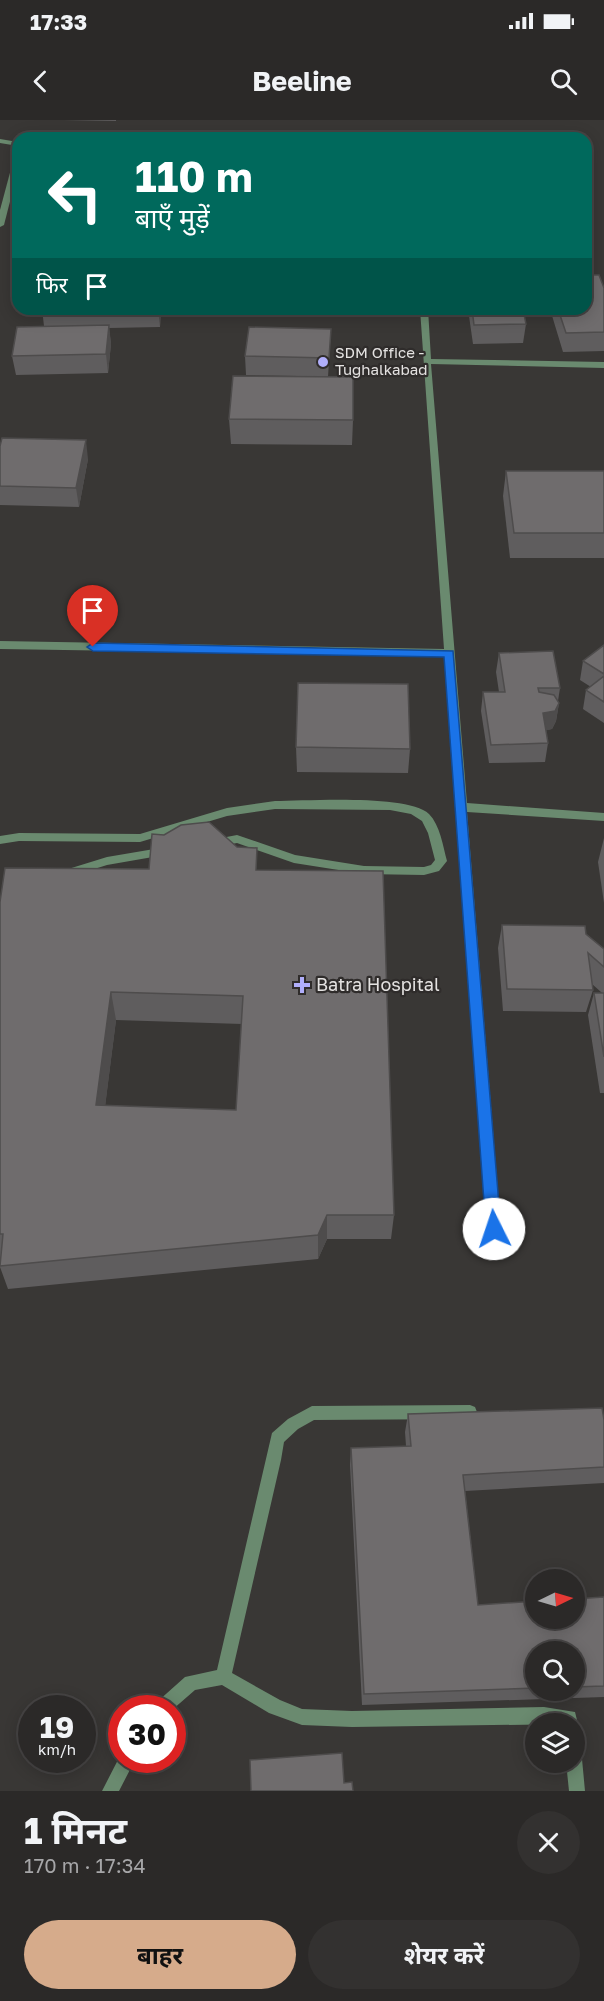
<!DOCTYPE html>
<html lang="hi">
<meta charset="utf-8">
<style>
:root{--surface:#2b2928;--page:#333130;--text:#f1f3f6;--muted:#a6a6a8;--line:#474545;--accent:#d6ab8b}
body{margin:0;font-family:"Golos Text","Noto Sans Devanagari",sans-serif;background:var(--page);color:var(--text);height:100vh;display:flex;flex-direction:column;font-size:22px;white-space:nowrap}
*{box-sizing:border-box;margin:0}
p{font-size:20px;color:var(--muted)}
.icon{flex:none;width:33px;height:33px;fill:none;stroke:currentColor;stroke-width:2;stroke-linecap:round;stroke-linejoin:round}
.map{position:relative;height:1671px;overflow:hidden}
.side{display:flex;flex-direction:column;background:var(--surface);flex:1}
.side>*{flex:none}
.guide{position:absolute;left:12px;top:12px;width:580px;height:183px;border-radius:18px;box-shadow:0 3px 15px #0003,0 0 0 2px var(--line);background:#00695c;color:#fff;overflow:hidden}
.needle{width:39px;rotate:85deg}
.controls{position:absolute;left:525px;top:1449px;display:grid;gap:12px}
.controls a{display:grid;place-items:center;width:60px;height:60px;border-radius:50%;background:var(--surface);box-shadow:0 3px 15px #0003,0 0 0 2px var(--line);font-size:30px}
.speed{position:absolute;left:18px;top:1575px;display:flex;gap:12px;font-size:30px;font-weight:700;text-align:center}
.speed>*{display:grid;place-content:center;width:78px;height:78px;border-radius:50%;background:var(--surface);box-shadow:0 3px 15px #0003,0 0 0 2px var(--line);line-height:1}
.speed small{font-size:15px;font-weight:400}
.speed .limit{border:9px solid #d22;background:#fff;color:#111}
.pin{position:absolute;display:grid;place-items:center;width:51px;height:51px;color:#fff;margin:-62px -26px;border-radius:50% 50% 50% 0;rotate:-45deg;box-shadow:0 0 6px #0007}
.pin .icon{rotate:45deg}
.me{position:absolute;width:66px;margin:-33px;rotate:356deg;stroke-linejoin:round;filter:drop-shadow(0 0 4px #0008)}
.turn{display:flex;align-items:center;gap:21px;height:126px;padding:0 24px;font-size:27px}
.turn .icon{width:78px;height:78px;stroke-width:2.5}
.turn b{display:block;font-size:42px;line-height:51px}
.then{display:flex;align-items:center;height:57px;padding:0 24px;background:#0003;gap:12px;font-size:22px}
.round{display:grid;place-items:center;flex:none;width:63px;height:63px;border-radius:32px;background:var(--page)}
.head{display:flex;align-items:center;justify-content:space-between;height:102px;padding:0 24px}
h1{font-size:36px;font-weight:700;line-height:45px}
.action{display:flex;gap:12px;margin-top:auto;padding:12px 24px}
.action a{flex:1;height:69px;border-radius:36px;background:var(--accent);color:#111;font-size:24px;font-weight:700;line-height:69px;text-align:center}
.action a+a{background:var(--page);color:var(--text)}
.status{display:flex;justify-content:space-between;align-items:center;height:42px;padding:0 30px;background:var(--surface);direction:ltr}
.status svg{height:16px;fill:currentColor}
header{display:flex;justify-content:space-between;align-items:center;height:78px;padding:0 24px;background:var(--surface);font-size:27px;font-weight:700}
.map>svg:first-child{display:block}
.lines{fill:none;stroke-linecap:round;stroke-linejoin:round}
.service{fill:#6a8a6f;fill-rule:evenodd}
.minor{fill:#6a8a6f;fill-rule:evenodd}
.wall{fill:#5f5d5e;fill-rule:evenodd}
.shaded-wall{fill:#4e4c4c}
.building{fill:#6f6c6d;stroke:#4e4c4c;stroke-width:1.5;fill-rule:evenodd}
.route{fill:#1a73e8;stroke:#114b97;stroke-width:1.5}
.poi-dot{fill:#b0aefa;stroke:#2f2c2b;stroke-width:2}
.labels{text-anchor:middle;stroke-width:4.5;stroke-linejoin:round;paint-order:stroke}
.far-poi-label{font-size:15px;fill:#e4e2e1;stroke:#2f2c2b;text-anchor:start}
.poi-label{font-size:18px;fill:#e4e2e1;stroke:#2f2c2b;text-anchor:start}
</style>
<div class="status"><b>17:33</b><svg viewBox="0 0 49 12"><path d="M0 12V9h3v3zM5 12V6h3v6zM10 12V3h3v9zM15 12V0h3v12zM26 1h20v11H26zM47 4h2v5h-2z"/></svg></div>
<header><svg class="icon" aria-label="back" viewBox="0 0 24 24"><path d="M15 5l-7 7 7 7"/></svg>Beeline<svg class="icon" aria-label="search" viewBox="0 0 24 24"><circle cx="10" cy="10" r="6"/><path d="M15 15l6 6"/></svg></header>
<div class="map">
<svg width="604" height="1671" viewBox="0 0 604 1671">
<rect width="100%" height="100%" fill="#393735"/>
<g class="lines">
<g class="service">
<path d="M275,681c32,0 133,-7 154,13 11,11 14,32 18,47l-8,10 -15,4 -60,-1 -70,-11 -57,-20 -21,4 -6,-4 6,-4 21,-4 58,20 69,11 60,1 7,-2 4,-5 -7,-27 -6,-12 -11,-7 -21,-4 -115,-1 -48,7 -87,26 -121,-1 -19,3v-8l19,-3 121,1 87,-26z"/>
<path d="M166,727l4,1 2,3 -2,3 -63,11 -38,12 -6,-4 2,-3 42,-13z"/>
<path d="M470,1285l5,2 2,5 -2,5 -5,2 -156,1 -16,9 -14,13 -3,18 -49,213 48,27 22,9 50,2 192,-4 31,5 3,12 -2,6 -2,-6 -222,3 -50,-2 -33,-12 -47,-28 -27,5 -23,20v-2h-17l2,-6 28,-25 32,-7 55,-237 16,-14 24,-13z"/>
<path d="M574,1631l6,2 2,6 3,32h-16l-3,-29h8z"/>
<path d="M121,1634l1,6h13l-16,31h-17z"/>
</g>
<g class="minor">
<path d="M0,19l18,3v4l-18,-3z"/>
<path d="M15,34h3v16l-14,55 -4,2v-17z"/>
<path d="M420,189h8l3,50 173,3v6l-173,-4 36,439 137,10v8l-137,-9 34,417 -2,4 -5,2 -5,-2 -2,-4 -42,-573 -445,-7v-8l444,8z"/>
</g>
</g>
<g class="wall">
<path d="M63,0h53v1z"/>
<path d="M604,168v63l-41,1 -13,-43h36z"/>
<path d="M42,189h119l-1,18 -51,1 2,16 -3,29 -92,2 -4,-19 32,-30z"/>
<rect x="228" y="189" width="120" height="6"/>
<path d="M468,189h55l3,15 -3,19 -50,1z"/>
<path d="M331,209l-3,48 25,43 -1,25 -121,-1 -2,-25 69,-43 -52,-1 -1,-19z"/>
<path d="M0,326l88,13 -9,48 -79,-2z"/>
<path d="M506,351h98v87h-94l-7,-62z"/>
<path d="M604,525v78l-21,-14 3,-19 5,-3 -11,-7 3,-19z"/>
<path d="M499,533l61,35 -2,13 1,2 -3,18 -4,8 -6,1 2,13 -3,19 -56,1 -8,-52 2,-19h16l-3,-20z"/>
<path d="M296,627l114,2 -2,24 -111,-1z"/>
<path d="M604,718v65l-6,-41z"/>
<path d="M258,750l136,345 -3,24h-64l-9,20 -310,30 -8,-22v-365zM116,900l126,4 -6,86 -131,-4z"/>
<path d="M502,805l84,9 18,15v144h-4l-12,-78 6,-22h8l-1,-1 -9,-8 1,6 -7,22 -83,-1 -5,-63z"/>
<path d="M408,1294l196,6v63l-139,8 13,114 126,-8v100l-242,8 -12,-240 1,-17 55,-2 -1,-14zM536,1532h38v38h-38z"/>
</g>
<g class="shaded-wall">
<path d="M158,189h3l-1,18z"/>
<path d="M109,205l2,19 -3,29 -2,-19z"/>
<path d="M86,320l2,19 -9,48 -3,-19z"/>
<path d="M559,583l-3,18 -4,8 -13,3 4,-19z"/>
<path d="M111,872l5,28 -14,111 -6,-26z"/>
<path d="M327,1095v24l-9,20v-24z"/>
</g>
<g class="building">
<path d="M586,155h13l5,13v44l-38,1 -8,-24h28z"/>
<path d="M472,189h51l3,15 -52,1z"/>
<path d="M109,205l-3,29 -94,2 5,-29z"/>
<path d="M249,207l82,2 -2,29 -84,-2z"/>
<path d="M233,256l120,1v43l-124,-1z"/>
<path d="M2,318l84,2 -10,48 -76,-2v-40z"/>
<path d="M506,351h98v62h-90z"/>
<path d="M604,525v29l-21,-13z"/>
<path d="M553,531l7,37h-22l1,4 15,3 5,8 -4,8 -12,2 5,30 -57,2 -8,-53h22l-6,-39z"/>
<path d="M604,556v26l-18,-12z"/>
<path d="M298,563l110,1 2,65 -114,-2z"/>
<path d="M209,702l28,25 20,1 -1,22 127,1 11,344h-67l-9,20 -318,31 3,-32h-3v-332l5,-34 144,1 3,-35 12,1 17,-10zM111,872l132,4 -7,114 -140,-5z"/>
<path d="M502,805l83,1 1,8 18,15v18l-16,-14 5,37 -86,-1z"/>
<path d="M594,873h10v64z"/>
<path d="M602,1288l2,12v47l-141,8 15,130 58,-4v17h38v-19l30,-2v89l-30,1v-35h-38v36l-172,6 -13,-246 60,-2 -3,-32z"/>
<path d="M342,1633l2,30 8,-1 1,9h-102l-1,-31z"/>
</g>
<path class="route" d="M93,523l360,8 48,578 -2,5 -5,2 -6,-2 -2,-5 -42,-572 -351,-6 -6,-4z"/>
<g class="poi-dot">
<circle cx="323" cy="242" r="6"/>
<path d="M299 856h6v6h6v6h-6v6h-6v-6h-6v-6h6z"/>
</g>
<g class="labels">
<g class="far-poi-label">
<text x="335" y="238">SDM Office -<tspan x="335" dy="17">Tughalkabad</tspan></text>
</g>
<g class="poi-label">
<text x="316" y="871">Batra Hospital</text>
</g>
</g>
</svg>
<div class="controls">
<a><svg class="needle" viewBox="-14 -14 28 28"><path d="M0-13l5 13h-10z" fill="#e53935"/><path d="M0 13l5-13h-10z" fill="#a6a6a8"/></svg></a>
<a><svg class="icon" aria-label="search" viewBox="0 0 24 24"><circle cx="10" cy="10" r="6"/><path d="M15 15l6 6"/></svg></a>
<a><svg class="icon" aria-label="layers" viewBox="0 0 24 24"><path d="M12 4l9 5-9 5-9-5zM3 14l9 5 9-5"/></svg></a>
</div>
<div class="speed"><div>19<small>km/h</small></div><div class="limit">30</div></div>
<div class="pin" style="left:93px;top:527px;background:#d93025"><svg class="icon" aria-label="arrive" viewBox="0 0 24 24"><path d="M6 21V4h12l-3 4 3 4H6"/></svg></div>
<svg class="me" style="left:494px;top:1109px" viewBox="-20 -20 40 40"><circle r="19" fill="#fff"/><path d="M0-13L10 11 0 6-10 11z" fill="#1a73e8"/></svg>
<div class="guide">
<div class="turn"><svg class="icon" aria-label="left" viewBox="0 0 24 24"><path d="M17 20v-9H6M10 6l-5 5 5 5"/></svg><div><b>110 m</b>बाएँ मुड़ें</div></div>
<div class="then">फिर<svg class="icon" aria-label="arrive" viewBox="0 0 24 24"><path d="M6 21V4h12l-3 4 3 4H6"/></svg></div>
</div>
</div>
<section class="side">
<div class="head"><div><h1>1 मिनट</h1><p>170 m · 17:34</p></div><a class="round"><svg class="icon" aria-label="close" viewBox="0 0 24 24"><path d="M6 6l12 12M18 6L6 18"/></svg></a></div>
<div class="action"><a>बाहर</a><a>शेयर करें</a></div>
</section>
